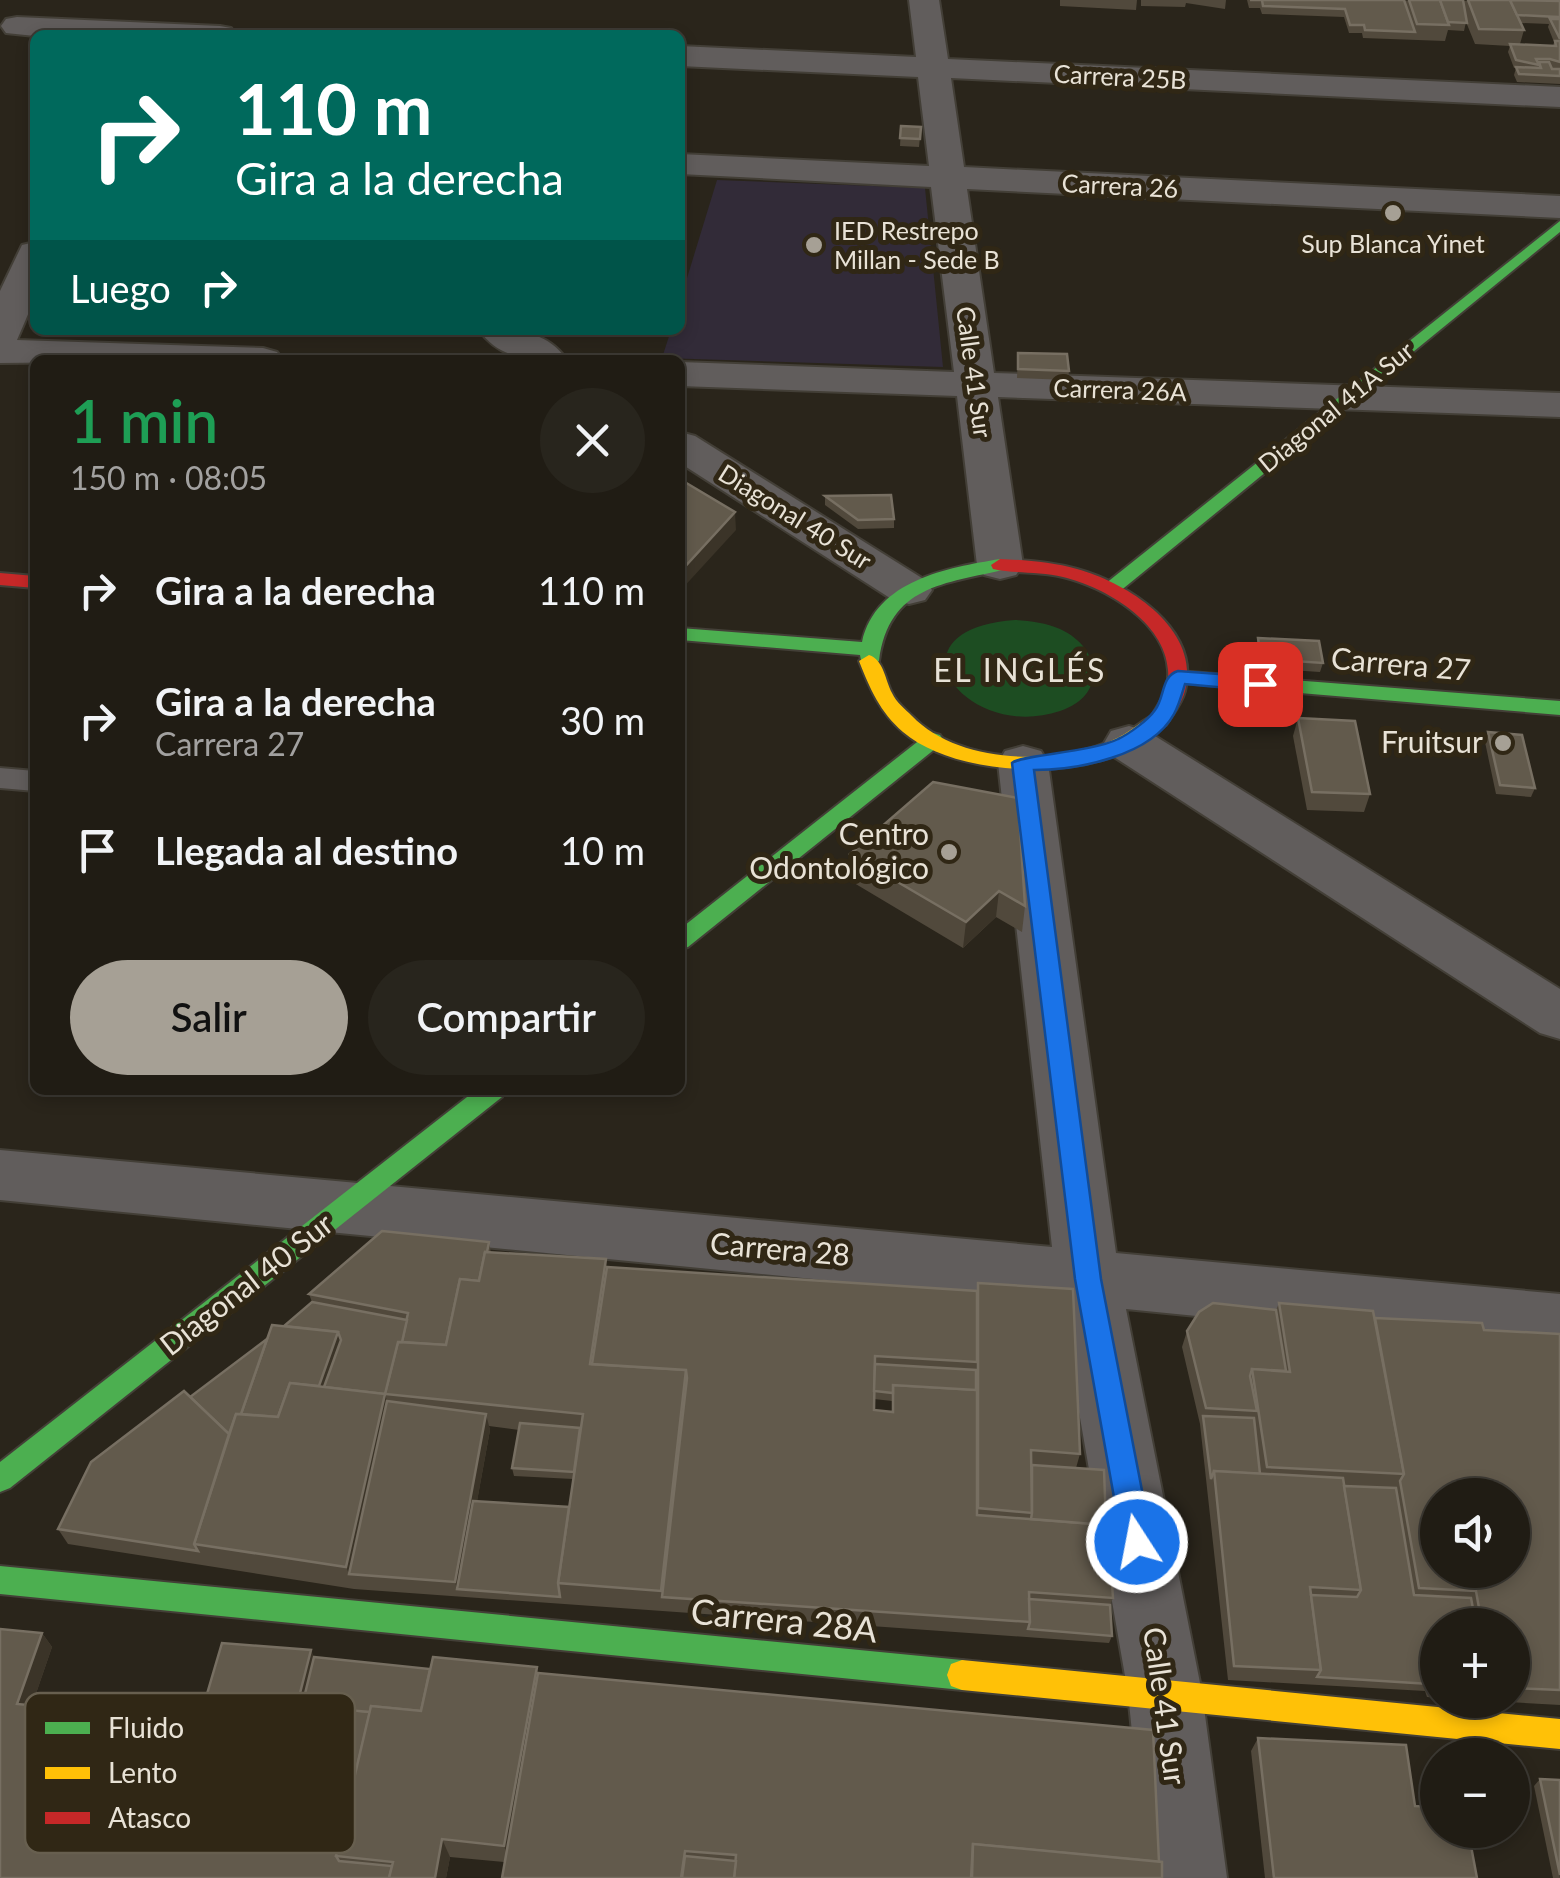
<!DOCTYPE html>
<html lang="es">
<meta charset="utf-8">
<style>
:root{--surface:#201c14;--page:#28251d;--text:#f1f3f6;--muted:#a2a1a0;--line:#3d3a34;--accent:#a6a095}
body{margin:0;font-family:Lato,sans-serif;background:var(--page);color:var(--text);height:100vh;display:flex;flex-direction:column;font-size:38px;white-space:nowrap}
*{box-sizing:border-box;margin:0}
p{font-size:32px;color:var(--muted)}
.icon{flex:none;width:55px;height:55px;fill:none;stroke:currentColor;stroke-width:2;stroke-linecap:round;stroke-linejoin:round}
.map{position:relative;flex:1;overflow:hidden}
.sheet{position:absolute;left:30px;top:355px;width:655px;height:740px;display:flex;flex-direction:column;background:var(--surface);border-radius:15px;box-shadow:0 5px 15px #0003,0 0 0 2px var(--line)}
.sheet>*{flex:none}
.hud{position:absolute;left:30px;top:30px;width:655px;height:305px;border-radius:15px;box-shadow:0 5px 15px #0003,0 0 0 2px var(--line);background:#00695c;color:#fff;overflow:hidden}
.controls{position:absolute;left:1420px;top:1478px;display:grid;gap:20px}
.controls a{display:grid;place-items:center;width:110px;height:110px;border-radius:50%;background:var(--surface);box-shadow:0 5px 15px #0003,0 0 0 2px var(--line);font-size:50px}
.pin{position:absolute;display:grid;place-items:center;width:85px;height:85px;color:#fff;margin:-42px;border-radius:20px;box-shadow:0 5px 15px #0006}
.me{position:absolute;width:110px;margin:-55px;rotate:349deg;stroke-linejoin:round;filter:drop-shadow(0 0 8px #0008)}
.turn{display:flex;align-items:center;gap:35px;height:210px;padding:0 40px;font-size:45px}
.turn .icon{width:130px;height:130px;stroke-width:2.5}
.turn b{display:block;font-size:70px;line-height:85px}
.then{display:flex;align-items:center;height:95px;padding:0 40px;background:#0003;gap:20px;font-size:38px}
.round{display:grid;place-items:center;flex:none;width:105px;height:105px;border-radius:52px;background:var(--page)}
.head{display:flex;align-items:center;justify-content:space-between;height:170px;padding:0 40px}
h1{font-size:60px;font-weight:600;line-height:75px;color:#1e9e55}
.action{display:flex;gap:20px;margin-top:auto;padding:20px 40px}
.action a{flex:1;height:115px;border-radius:60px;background:var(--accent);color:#111;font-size:40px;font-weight:600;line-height:115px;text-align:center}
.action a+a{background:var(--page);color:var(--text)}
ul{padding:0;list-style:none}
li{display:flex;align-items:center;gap:30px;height:130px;padding:0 40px}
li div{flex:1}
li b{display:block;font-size:38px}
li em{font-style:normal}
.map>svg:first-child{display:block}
.education{fill:#322b38}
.green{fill:#1d4d22}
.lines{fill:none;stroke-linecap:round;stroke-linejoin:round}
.lane-casing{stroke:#433f37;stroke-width:4}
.street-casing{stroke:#433f37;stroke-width:4}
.fast-casing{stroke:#433f37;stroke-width:4}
.slow-casing{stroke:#433f37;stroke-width:4}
.jam-casing{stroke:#433f37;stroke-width:4}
.lane{fill:#615d5c;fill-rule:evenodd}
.street{fill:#615d5c;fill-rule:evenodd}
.fast{fill:#4caf50;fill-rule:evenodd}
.slow{fill:#ffc107;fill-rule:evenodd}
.jam{fill:#c62828;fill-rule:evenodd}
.wall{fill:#51493c;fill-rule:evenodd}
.shaded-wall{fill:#3b3428}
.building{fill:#625a4c;stroke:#776f62;stroke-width:2.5;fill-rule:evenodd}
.route{fill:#1a73e8;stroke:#114b97;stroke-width:2.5}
.poi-dot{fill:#a6a095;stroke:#302715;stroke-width:4}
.labels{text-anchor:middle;stroke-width:10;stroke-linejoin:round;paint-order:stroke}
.far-street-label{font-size:25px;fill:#e8e2d6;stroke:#302715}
.far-poi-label{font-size:25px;fill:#e8e2d6;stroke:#302715;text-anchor:start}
.street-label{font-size:30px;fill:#e8e2d6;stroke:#302715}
.poi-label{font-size:30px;fill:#e8e2d6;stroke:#302715;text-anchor:end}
.neighbourhood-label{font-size:32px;letter-spacing:2.5px;fill:#e8e2d6;stroke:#302715}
.near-street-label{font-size:35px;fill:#e8e2d6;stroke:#302715}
.key{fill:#302715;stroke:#675f4f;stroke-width:2.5}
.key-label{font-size:28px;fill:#e8e2d6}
</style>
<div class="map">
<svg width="1560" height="1878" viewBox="0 0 1560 1878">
<rect width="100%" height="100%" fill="#2a251b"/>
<path class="education" d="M717,180l208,8 18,179 -281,-9 9,-28h9v-29z"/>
<path class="green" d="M1015,620c16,1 31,3 45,9 42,19 47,67 0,82 -95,32 -178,-81 -45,-91z"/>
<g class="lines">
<g class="lane-casing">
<path id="lane" d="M0,768l35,3v20l-35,-3z"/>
</g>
<g class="street-casing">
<g id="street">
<path d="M909,0h30l9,59 612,28v20l-609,-29 13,89 596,29v22l-593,-29 27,184 566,20v24l-562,-20 25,168 -7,10 -16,4 -16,-4 -7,-10 -20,-169 -277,-10v-24l274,10 -23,-185 -251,-13v-20l249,12 -11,-89 -238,-11v-20l236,11z"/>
<path d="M17,17l203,9 11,2 5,7 -201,1 -29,-3 -5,-7 5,-7z"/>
<path d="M35,242v56l-18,42 246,8 14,4 6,8 -283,3v-72l22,-46z"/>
<path d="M479,330c34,0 67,-1 88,30 -34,0 -66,1 -88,-30z"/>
<path d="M680,432l15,4 230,144 7,10 -7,10 -16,4 -16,-4 -213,-137z"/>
<path d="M1129,726l18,5 413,258v50l-20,-6 -429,-278 -7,-12 7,-12z"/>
<path d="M1023,746l18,5 7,12 68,490 444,41v58l-434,-43 76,384 25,185h-80l-19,-185 -68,-390 -1060,-103v-50l1052,97 -54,-484 7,-12z"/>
</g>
</g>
<g class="fast-casing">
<g id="fast">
<path d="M1560,221v11l-441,360h-14v-8z"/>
<path d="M1000,559l9,6 -2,4c-63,15 -118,16 -128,92l-10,6 -7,-2 -2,-10 -180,-15v-12l182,14c14,-62 85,-74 138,-83z"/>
<path d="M1178,671l382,30v14l-389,-33 -3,-5z"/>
<path d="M933,733l7,2 3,5 -3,5 -252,202 -8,2v-20l246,-194z"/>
<path d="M476,1090h29l-3,7 -492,391 -10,4v-30z"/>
<path d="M0,1566l962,94 11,4 4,11 -4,11 -11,4 -962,-96z"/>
</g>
</g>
<g class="slow-casing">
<g id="slow">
<path d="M869,655c15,5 16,25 23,38 4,9 13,16 20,23 47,49 149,51 207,21 14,-7 25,-19 40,-24l10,7c-51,64 -206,63 -266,12 -23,-20 -33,-43 -44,-71z"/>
<path d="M962,1660l598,59v30l-598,-59 -11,-4 -4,-11 4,-11z"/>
</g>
</g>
<g class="jam-casing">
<g id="jam">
<path d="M1000,559c26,1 52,3 77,10 51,14 124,60 108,122 -3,12 -12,23 -19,34l-7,2 -10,-7c10,-16 21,-31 19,-50 -3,-48 -63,-83 -105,-93 -23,-6 -47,-3 -70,-8l-2,-4z"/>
<path d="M0,573l35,3v12l-35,-3z"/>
</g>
</g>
<use href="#lane" class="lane"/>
<use href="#street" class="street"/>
<use href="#fast" class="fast"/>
<use href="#slow" class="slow"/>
<use href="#jam" class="jam"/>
</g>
<g class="wall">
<path d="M1060,0h77l-1,10 -76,-4z"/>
<path d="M1141,0h85l-1,9 -39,-6 -1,4 -44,-1z"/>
<path d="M1247,0l313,1v83l-43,-2 -3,-7 2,-7h-2l-6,-16 2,-6 -35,-2 -9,-22 -2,9 -16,-1 -3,11 -82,-3 -1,-5h-13l-5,-16 -82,-3 -2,-6h-11zM1521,23l28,1 -1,3 6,15 -1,4 -33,-2 4,-14z"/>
<path d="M901,126l20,1 -2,20 -19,-1z"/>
<path d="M1018,353l51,18 -1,9 -51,-2z"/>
<path d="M825,496l69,23v9l-36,1 -33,-24z"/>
<path d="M1258,638l65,25 -3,9 -61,-4 -3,-21z"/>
<path d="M1298,718l72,76 -6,18 -57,-2 -14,-74z"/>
<path d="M1488,732l47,56 -4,9 -35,-3 -11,-52z"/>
<path d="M1018,798l7,108 -3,26 -26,-15 -33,31 -114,-68 1,-26z"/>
<path d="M489,1242l2,11 116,14 370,24 1,-8 102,171 -4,14 30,57 7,73 -3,7 2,31 -3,7 -755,-54 -286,-45 -10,-15 226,-203 28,-24 -3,-8zM874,1399l18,2v11l-18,-2zM489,1426l30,4 -7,38 2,8 59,3 -4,28 -92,-6 13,-71z"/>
<path d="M1279,1303l96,15 109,12 76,4v371l-88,-5h40v-75h-74v73l-11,-1 -2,-6 -197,-11 -28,-256 -18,-77 5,-16 89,-21z"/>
<path d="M42,1633l10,14 -20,58 80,21 -30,95 85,9 147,-173 116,12 108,4 621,189h-655l-54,-5 -4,21h-446z"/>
<path d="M1258,1738l157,68 62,72h-212l-14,-127z"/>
<path d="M1540,1779l20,99h-7l-19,-92z"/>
</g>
<g class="shaded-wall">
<path d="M735,512l1,18 -56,61v-19z"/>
<path d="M999,891l-3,26 -33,31 3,-26z"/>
<path d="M606,1259l3,25 -13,88 -6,-8z"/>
<path d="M338,1332l5,16 -18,53 -8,-9z"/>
<path d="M385,1394l7,23 -43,157 -3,-7z"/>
<path d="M486,1414l4,16 -29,160 -4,-1 -2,-7z"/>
<path d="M42,1633l10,14 -24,70 -11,-13z"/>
<path d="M311,1650l6,14 -14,55 -6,-14z"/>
<path d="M537,1667l5,20 -32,176 -6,-17z"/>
<path d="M103,1712l9,14 -34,106 -11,-12z"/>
<path d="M442,1839l8,18 -4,21h-11z"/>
</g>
<g class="building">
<path d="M1250,0h154l11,32 -50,-2 -1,-5h-14l-5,-16 -82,-3 -1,-6z"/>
<path d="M1409,0h31l9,25 -32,-1z"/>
<path d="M1440,0h23l4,23 -19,-1z"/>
<path d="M1468,0h42l14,30 -45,-1z"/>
<path d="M1510,0l50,1v38l-10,-20h9l-1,-2 -41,-2z"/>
<path d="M1555,41h5v21l-10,-3h-14l3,6 -23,-5 -6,-16 46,2z"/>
<path d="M1539,62h10l3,7h8v7l-41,-2 -3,-7 25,1z"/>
<path d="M901,126l20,1 -1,12 -20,-1z"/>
<path d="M1018,353l49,1 2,17 -51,-2z"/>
<path d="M683,481l52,31 -55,60v-88z"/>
<path d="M891,495l3,24 -36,1 -33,-24z"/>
<path d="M1258,638l61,3 4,22 -62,-4z"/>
<path d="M1298,718l57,3 15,73 -58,-2z"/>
<path d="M1488,732l34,3 13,53 -35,-3z"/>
<path d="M933,782l85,16 7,108 -26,-15 -33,31 -116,-68z"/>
<path d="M382,1231l107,11 -2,10h-2l-6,29 -19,-2 -14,66 -44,-3 6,-29 -99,-19z"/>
<path d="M485,1252l121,7 -16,105 96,6 -25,221 -103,-8 25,-169 -198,-20 13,-52 48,3 14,-66 19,2z"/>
<path d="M607,1267l370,24v71l-102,-6 -1,54 19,2v-27l84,5v125l131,10 5,73 -84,-6 1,30 -368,-25 25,-219 -1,-8 -94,-6z"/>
<path d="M978,1283l95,6 7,165 -49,-4 1,63 -54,-5z"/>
<path d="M312,1302l95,18 -5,22h-4l-13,52 -61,-7 17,-47 -3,-8 -54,-6z"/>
<path d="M1213,1303l63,7 10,61 -34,-2 -2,7 7,35 -51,-3 -19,-77 12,-19z"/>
<path d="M1279,1303l94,8 31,163 -137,-7 -15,-98 38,3z"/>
<path d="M1375,1318l107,5 2,7 76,4v356l-48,-2v-63h-30l-6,-34 -57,-3 -19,-107 4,-7zM1438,1495h74v75h-74z"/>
<path d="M272,1325l66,7 -19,54 -29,-3 -12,34 -37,-3z"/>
<path d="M267,1339l-26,75h-5l-7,20 -39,-37z"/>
<path d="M875,1364l101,6v20l-83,-5v8l-19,-2z"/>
<path d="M290,1383l95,11 -39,173 -152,-23 42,-130 42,3z"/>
<path d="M184,1391l45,43 -35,110 4,7 -140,-22 33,-67z"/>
<path d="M387,1401l99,13 -31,168 -106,-8z"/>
<path d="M1203,1416l51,2 6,56 -46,-3 -3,8z"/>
<path d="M520,1423l60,5 -6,44 -62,-4z"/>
<path d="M1032,1465l72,5 2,55 -75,-6 1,-6z"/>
<path d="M1214,1471l129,7 18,112 -51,-3 11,83 -87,-4z"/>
<path d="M1344,1486l52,2 18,107 57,3 5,27h-38v66l-6,-1 -2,-6 -113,-7 4,-7 -10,-75 46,2 4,-7z"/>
<path d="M473,1501l96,6 -11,76 2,14 -103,-8z"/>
<path d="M1029,1599l81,6 2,31 -84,-7 2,-7z"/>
<path d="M0,1629l42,4 -25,71 86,8 -36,108 100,10 55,-187 89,7 -14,55 73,7 -34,144 3,5 53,5 -3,12h-389z"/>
<path d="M314,1657l116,12 -9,42 -50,-5 -1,6 -68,-6z"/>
<path d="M433,1657l104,10 -33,179 -62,-7 -7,39h-46l4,-16 -57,-6 35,-150 50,5z"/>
<path d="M538,1673l615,57 6,132 -186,-18 -2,34h-237l2,-23 -51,-4 -4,27h-179z"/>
<path d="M1258,1738l148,7 9,61 23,1v23h30l9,48h-203z"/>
<path d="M1540,1779l20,1v95z"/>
<path d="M973,1844l189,18v16h-190z"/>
<path d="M685,1856l51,5 -2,17h-52z"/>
</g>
<path class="route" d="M1178,671l82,6 9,7 -9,7 -75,-7c-3,10 -6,21 -11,30 -23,42 -96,56 -140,56l67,509 51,263 -5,10 -10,4 -10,-4 -5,-10 -47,-263 -63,-516c8,-8 81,-11 106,-24 11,-5 30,-19 37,-29 10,-13 6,-34 23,-39z"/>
<g class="poi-dot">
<circle cx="1393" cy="213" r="10"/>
<circle cx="814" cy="245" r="10"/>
<circle cx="1503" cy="743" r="10"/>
<circle cx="949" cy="852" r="10"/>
</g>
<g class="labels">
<g class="far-street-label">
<text transform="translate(1120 77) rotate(3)" y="9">Carrera 25B</text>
<text transform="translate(1120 186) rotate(3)" y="9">Carrera 26</text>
<text transform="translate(974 372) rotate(82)" y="9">Calle 41 Sur</text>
<text transform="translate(1120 390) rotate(2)" y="9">Carrera 26A</text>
<text transform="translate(1336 407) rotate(-39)" y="9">Diagonal 41A Sur</text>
<text transform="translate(795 517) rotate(32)" y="9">Diagonal 40 Sur</text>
</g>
<g class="far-poi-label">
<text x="834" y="240">IED Restrepo<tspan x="834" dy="29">Millan - Sede B</tspan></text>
<text x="1393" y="253" text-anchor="middle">Sup Blanca Yinet</text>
</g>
<g class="street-label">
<text transform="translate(1401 665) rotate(5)" y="10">Carrera 27</text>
<text transform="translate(780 1250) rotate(5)" y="10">Carrera 28</text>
<text transform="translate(247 1285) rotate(-38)" y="10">Diagonal 40 Sur</text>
<text transform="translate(1164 1706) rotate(82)" y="10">Calle 41 Sur</text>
</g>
<g class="poi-label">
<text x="1483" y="753">Fruitsur</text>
<text x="929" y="845">Centro<tspan x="929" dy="34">Odontológico</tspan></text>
</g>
<g class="neighbourhood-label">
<text x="1020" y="682">EL INGLÉS</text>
</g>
<g class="near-street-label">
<text transform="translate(784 1621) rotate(6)" y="12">Carrera 28A</text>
</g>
</g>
<rect x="25" y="1693" width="330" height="160" rx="15" class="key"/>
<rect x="45" y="1722" width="45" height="12" fill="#4caf50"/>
<rect x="45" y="1767" width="45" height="12" fill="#ffc107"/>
<rect x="45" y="1812" width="45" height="12" fill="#c62828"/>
<g class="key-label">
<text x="108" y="1738">Fluido</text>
<text x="108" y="1783">Lento</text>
<text x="108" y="1828">Atasco</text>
</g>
</svg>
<div class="controls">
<a><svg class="icon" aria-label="sound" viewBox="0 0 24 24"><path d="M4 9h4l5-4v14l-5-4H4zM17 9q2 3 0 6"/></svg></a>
<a>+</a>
<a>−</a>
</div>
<div class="pin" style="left:1260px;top:684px;background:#d93025"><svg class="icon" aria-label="arrive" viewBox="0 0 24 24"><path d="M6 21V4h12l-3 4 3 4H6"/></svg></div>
<svg class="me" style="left:1137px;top:1542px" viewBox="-20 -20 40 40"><circle r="17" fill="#1a73e8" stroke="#fff" stroke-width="3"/><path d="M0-11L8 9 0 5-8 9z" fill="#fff"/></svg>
<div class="hud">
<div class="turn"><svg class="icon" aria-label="right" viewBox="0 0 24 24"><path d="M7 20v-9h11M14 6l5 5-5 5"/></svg><div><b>110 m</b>Gira a la derecha</div></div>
<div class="then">Luego<svg class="icon" aria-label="right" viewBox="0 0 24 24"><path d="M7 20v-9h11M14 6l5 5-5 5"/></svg></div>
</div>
<section class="sheet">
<div class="head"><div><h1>1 min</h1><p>150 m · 08:05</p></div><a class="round"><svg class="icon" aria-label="close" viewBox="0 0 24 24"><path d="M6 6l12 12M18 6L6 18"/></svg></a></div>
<ul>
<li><svg class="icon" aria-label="right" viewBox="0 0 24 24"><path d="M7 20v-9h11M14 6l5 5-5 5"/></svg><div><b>Gira a la derecha</b></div><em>110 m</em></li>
<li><svg class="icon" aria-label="right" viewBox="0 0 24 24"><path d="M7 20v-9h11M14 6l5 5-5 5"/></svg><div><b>Gira a la derecha</b><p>Carrera 27</p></div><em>30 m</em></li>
<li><svg class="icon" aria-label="arrive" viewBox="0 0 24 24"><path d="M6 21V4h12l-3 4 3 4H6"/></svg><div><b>Llegada al destino</b></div><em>10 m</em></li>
</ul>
<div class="action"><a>Salir</a><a>Compartir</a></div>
</section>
</div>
